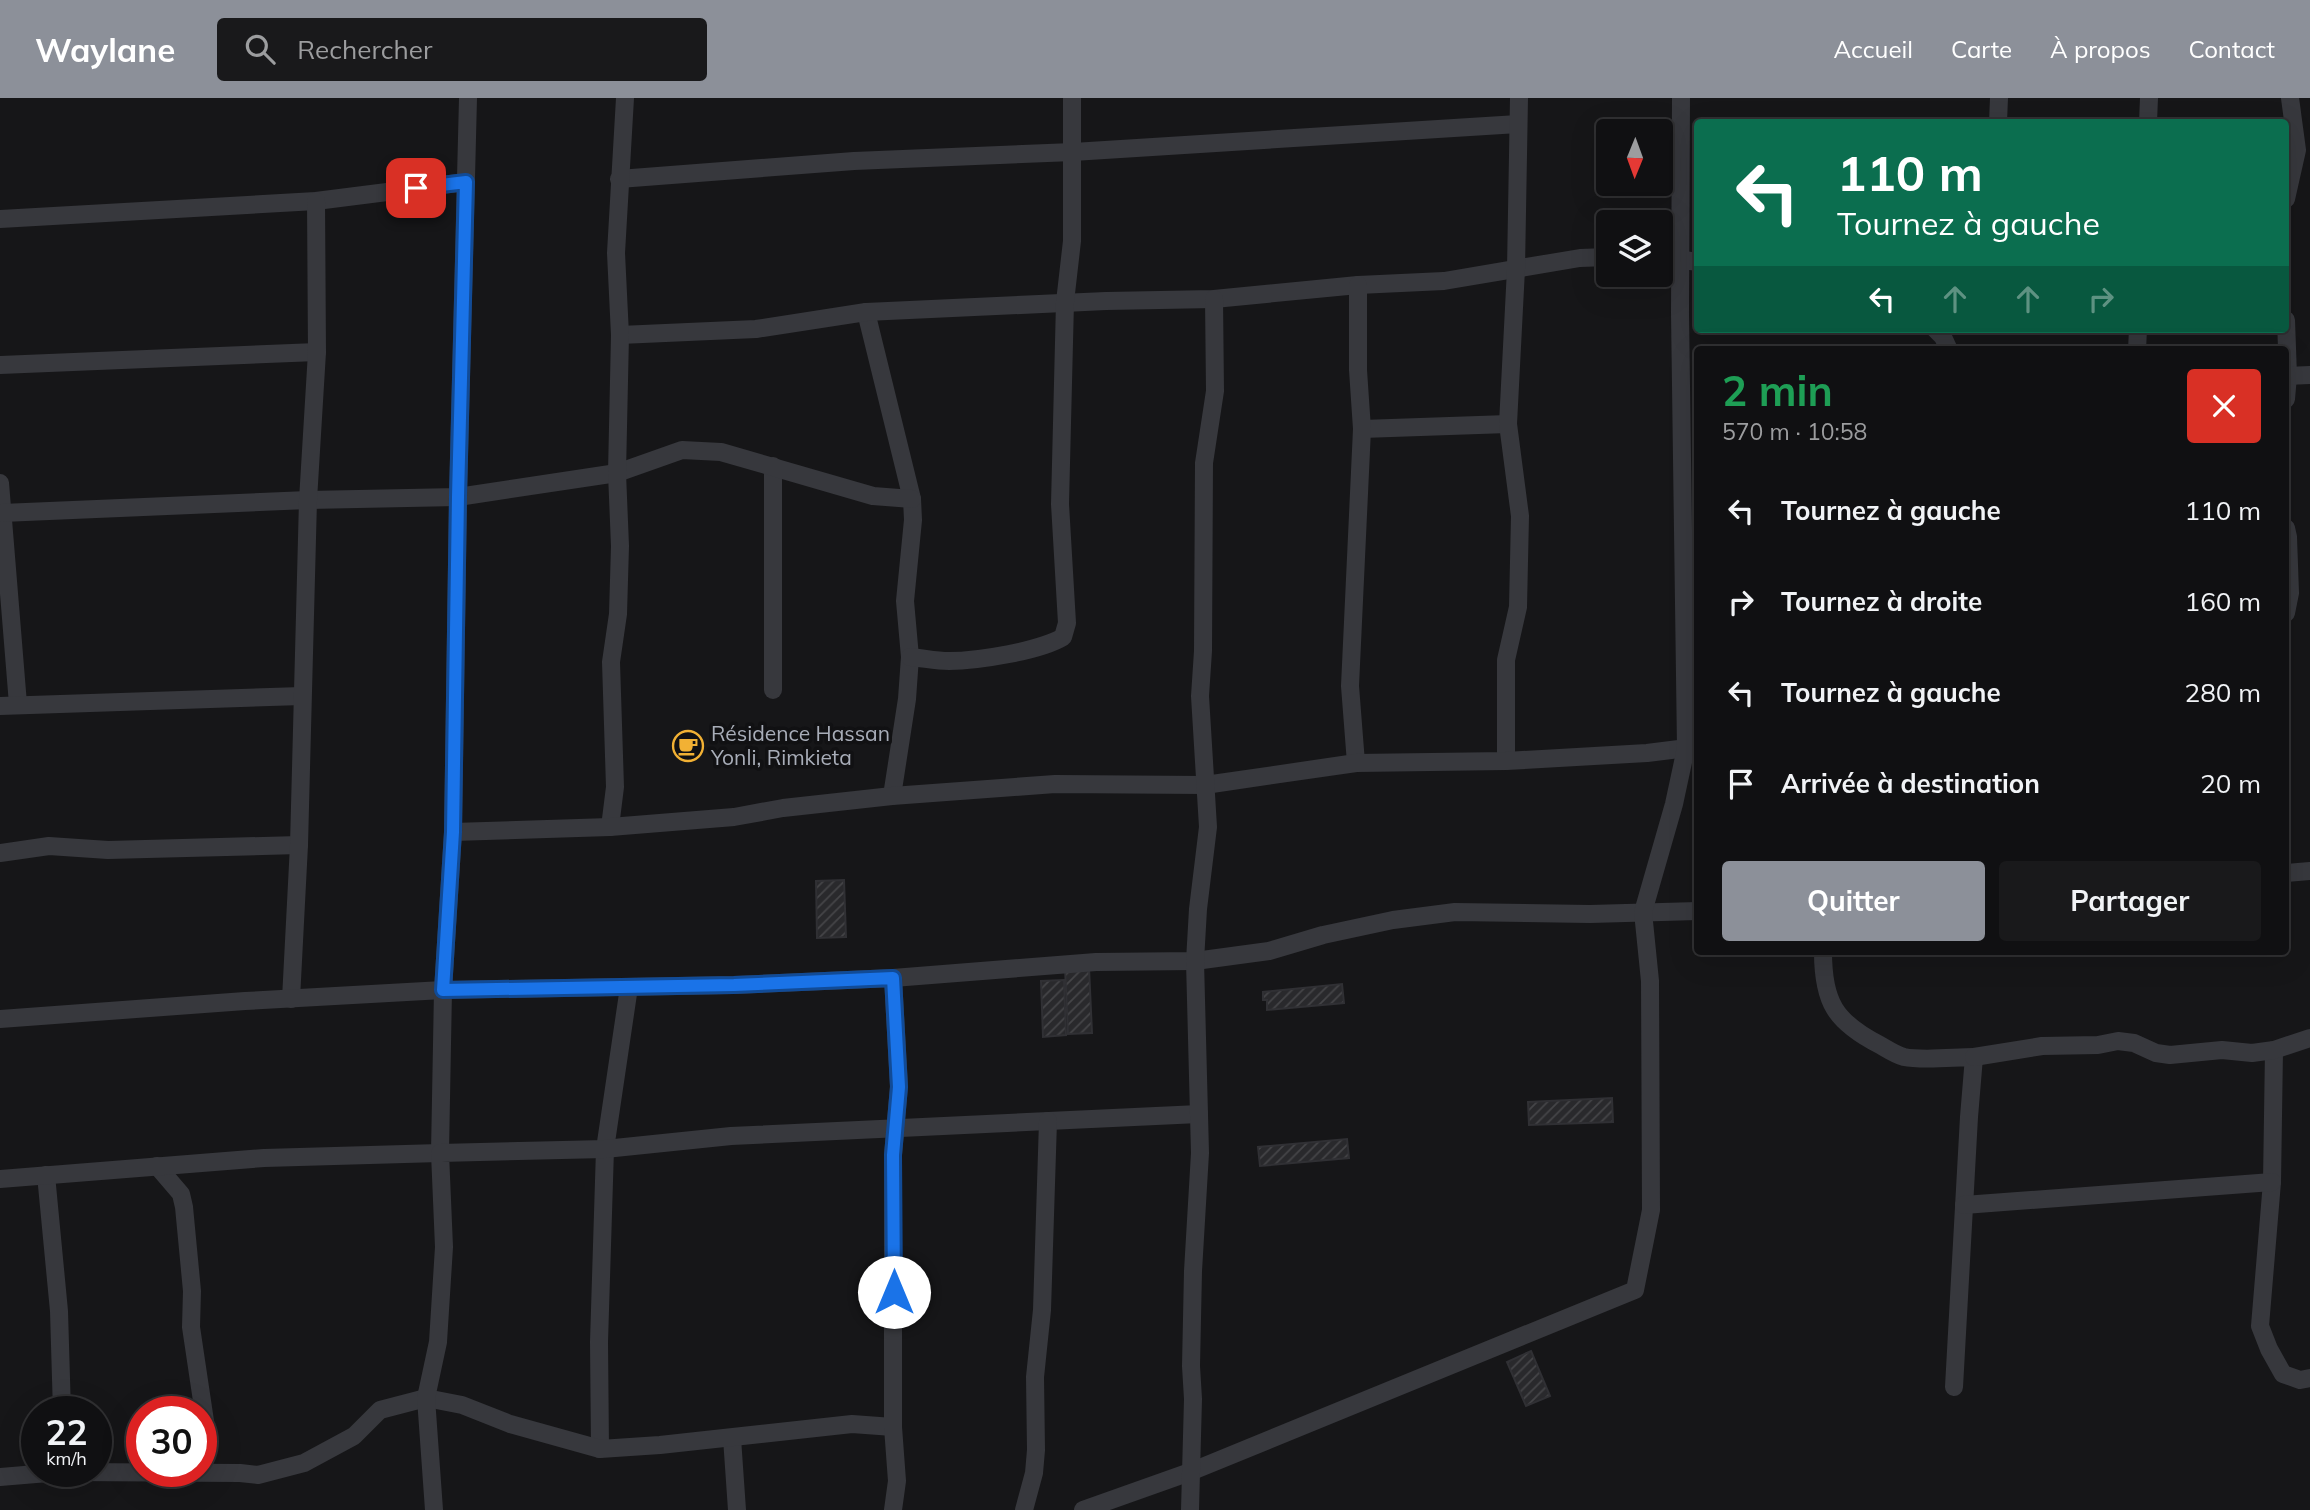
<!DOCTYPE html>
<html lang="fr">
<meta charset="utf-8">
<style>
:root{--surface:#101012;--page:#19191b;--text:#f1f3f6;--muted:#9c9d9f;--line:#303032;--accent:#8c9099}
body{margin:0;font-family:Mulish,sans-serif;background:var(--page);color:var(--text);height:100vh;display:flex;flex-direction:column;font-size:26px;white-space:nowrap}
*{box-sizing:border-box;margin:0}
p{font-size:23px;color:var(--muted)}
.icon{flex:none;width:38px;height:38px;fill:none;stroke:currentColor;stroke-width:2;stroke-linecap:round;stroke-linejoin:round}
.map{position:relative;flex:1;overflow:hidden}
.details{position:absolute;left:1694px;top:248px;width:595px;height:609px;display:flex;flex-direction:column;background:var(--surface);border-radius:7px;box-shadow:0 7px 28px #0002,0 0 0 2px var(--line)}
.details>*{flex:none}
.banner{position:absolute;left:1694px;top:21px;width:595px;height:214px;border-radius:7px;box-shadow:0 7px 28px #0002,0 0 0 2px var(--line);background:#0b6e4f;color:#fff;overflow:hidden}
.needle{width:46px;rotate:181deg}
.fabs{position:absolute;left:1596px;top:21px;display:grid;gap:14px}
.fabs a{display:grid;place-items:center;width:77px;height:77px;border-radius:7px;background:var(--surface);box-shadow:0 7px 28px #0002,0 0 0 2px var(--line);font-size:35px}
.speed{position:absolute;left:21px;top:1298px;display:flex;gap:14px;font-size:35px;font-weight:700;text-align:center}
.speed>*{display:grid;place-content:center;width:91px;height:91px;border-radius:50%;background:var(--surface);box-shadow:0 7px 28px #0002,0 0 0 2px var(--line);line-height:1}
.speed small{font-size:18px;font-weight:400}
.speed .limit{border:10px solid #d22;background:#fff;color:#111}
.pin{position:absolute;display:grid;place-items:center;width:60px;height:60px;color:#fff;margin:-30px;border-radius:14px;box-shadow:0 4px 10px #0006}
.me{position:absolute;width:77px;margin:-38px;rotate:0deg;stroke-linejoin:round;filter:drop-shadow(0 0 5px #0008)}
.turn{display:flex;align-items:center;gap:24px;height:147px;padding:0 28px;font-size:32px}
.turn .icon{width:91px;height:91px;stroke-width:2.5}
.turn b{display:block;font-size:49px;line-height:60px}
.lanes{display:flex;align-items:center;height:66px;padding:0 28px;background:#0003;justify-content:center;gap:35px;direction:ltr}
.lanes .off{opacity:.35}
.round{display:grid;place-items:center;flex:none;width:74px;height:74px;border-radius:7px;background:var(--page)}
.head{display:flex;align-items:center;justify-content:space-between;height:119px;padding:0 28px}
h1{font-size:42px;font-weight:700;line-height:52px;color:#1e9e55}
.action{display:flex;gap:14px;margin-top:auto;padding:14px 28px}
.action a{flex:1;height:80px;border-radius:7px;background:var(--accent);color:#fff;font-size:28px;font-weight:700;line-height:80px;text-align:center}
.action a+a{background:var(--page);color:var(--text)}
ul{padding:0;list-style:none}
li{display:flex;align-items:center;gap:21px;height:91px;padding:0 28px}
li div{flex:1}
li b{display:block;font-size:26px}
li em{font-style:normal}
header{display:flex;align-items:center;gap:42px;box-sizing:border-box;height:98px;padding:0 35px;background:var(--accent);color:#fff}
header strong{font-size:33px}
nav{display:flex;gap:38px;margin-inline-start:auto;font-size:24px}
.search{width:490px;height:63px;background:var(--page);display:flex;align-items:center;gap:18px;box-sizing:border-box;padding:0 24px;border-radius:7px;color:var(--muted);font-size:26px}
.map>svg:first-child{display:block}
.building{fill:url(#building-hatch);stroke:#303034;stroke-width:2}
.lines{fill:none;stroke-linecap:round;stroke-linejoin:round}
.minor{stroke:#37383d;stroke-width:18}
.route-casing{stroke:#114b97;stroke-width:18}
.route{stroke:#1a73e8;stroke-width:12}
.labels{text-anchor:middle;stroke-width:7;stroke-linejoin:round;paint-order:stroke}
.poi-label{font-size:21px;fill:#a8adb8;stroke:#111113;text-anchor:start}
</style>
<header>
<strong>Waylane</strong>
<div class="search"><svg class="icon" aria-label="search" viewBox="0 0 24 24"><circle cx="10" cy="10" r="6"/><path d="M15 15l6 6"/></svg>Rechercher</div>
<nav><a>Accueil</a><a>Carte</a><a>À propos</a><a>Contact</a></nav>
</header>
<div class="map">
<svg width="2310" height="1412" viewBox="0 0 2310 1412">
<defs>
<pattern id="building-hatch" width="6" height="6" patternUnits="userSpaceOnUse" patternTransform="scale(1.75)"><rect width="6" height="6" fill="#29292c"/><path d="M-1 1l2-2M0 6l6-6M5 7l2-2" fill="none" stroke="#454548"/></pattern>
</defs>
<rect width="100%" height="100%" fill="#161618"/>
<g class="building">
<path d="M844,782l2,57 -29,1 -1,-57z"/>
<path d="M1089,869l3,66 -24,1 -3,-66z"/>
<path d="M1064,882l2,55 -23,2 -2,-56z"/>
<path d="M1342,886l2,19 -77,7v-10h-4v-8z"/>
<path d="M1612,1000l1,24 -84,3 -1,-23z"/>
<path d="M1347,1041l2,19 -89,8 -2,-19z"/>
<path d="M1531,1253l19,45 -24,10 -19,-44z"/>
</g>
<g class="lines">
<g class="minor">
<path d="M1998,24l1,-24"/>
<path d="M2148,24l1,-24"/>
<path d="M619,81l235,-18 219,-9 445,-28"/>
<path d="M2286,101l11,-49 -7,-52"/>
<path d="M0,121l316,-18 150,-19"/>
<path d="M1661,159l37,5"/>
<path d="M866,214l46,187 1,21 -8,81 5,56 -3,42 -15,97"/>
<path d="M2286,222l2,56 -2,23"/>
<path d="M1935,231l8,8 6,13"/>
<path d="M620,237l136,-6 110,-17 240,-11 108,-2 144,-14 86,-4 136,-23 28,-1"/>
<path d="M2137,252l1,-21"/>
<path d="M0,267l317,-13"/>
<path d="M2286,278l24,-1"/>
<path d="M1362,331l146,-5"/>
<path d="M773,368v224"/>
<path d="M0,385l18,221"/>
<path d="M2,415l306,-13 150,-3 159,-24 65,-23 39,2 152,44 39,3"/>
<path d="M2286,430l2,9 2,56 -4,20"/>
<path d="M910,559c13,1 26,4 39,4 28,0 91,-10 114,-24l4,-14 -7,-119 5,-202 7,-61v-143"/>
<path d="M0,608l302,-10"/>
<path d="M1506,663v-101l12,-53 2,-91 -12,-92 8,-155 3,-171"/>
<path d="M1356,665l-6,-77 12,-257 -4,-59v-85"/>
<path d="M610,729l5,-40 -4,-125 7,-48 2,-68 -3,-73 3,-138 -4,-82 9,-155"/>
<path d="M453,734l157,-5 124,-10 49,-9 109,-12 163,-12 150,1 151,-22 150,-2 141,-8 48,-6"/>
<path d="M0,755l49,-7 59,4 191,-5"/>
<path d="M2286,775l24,-2"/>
<path d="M1823,854c0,50 12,70 57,93 7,4 16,10 24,12 19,4 51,0 70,0l-5,60 -15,270"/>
<path d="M291,901l8,-154 9,-345 9,-148 -1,-151"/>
<path d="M0,921l245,-18 198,-11 291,-5 159,-7 203,-16 99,-1 74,-10 54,-16 70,-15 62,-8 135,2 108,-3"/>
<path d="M2274,952l-2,132 -12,144 9,23 14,25 17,6 10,-2"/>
<path d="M1974,959l68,-11 56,-1 20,-4 16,2 22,10 14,2 52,-5 30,3 22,-3 36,-12"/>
<path d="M157,1068l24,28 3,13 8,84 -1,36 14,94 -4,50"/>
<path d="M46,1077l13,136 3,101"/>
<path d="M0,1081l264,-21 176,-5 3,-163 10,-158 5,-335 10,-399"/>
<path d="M1964,1107l308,-23"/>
<path d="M732,1340l5,72"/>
<path d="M600,1351l-1,-107 6,-193 24,-162"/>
<path d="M70,1374l170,1 18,2 46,-12 50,-27 26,-26 46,-12 36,7 48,19 90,25 60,-4 192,-21 41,3"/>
<path d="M0,1379l60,-5"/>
<path d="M434,1412l-8,-112 12,-56 6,-95 -4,-94 165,-4 126,-13 468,-22"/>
<path d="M893,1412l4,-29 -4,-54v-272l6,-69 -6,-108"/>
<path d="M1024,1412l10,-37 2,-23 -1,-73 7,-67 6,-189"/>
<path d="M1083,1412l107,-38 445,-182 16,-80 -1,-229 -7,-69 31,-108 12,-56 -6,-435 1,-215"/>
<path d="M1190,1412l3,-111 -2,-33 2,-95 7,-118 -5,-192 3,-52 10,-82 -8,-131 3,-45 1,-188 11,-72 -1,-92"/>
</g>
</g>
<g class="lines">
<g class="route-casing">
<path id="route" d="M416,90l50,-6 -8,315 -5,335 -10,158 291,-5 159,-7 6,109 -6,68 1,137"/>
</g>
<use href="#route" class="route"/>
</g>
<defs>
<g id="cafe-ring" transform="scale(1.575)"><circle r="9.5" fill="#111113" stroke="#f2b134" stroke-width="1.5"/><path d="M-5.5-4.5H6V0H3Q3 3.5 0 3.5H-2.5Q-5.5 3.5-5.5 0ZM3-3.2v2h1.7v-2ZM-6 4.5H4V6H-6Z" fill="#f2b134"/></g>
</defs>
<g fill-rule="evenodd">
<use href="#cafe-ring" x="688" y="648"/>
</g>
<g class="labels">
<g class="poi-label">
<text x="711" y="643">Résidence Hassan<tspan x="711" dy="24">Yonli, Rimkieta</tspan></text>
</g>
</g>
</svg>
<div class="fabs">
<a><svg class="needle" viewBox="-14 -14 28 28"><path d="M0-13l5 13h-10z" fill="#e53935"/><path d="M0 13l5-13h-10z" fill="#9c9d9f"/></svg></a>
<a><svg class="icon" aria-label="layers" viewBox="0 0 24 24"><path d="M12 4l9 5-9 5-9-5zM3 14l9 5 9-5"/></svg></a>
</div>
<div class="speed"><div>22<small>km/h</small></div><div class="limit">30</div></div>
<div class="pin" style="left:416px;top:90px;background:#d93025"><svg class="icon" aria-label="arrive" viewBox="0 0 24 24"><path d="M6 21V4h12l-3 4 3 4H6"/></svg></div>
<svg class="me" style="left:894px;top:1194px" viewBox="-20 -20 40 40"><circle r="19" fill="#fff"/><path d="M0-13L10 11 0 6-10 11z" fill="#1a73e8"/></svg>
<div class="banner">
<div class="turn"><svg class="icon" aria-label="left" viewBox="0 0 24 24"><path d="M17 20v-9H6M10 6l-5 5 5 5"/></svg><div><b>110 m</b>Tournez à gauche</div></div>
<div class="lanes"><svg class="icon" aria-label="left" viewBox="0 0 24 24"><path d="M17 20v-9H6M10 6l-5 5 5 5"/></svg><svg class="icon off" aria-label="ahead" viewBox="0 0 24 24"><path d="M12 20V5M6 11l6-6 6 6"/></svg><svg class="icon off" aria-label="ahead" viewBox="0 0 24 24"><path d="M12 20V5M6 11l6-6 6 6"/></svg><svg class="icon off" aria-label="right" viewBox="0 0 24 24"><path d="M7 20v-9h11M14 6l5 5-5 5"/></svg></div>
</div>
<section class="details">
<div class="head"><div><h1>2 min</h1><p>570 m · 10:58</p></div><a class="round" style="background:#d93025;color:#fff"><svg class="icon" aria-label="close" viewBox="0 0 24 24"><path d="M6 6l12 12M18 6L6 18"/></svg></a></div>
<ul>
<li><svg class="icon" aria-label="left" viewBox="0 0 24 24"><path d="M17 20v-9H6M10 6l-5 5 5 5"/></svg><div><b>Tournez à gauche</b></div><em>110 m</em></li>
<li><svg class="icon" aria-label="right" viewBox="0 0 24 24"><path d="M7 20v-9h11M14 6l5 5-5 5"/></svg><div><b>Tournez à droite</b></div><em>160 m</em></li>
<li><svg class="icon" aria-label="left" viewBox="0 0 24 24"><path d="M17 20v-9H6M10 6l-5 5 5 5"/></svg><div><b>Tournez à gauche</b></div><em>280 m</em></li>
<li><svg class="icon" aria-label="arrive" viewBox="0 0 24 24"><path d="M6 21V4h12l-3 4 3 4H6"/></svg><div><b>Arrivée à destination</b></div><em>20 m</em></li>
</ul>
<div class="action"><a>Quitter</a><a>Partager</a></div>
</section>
</div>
